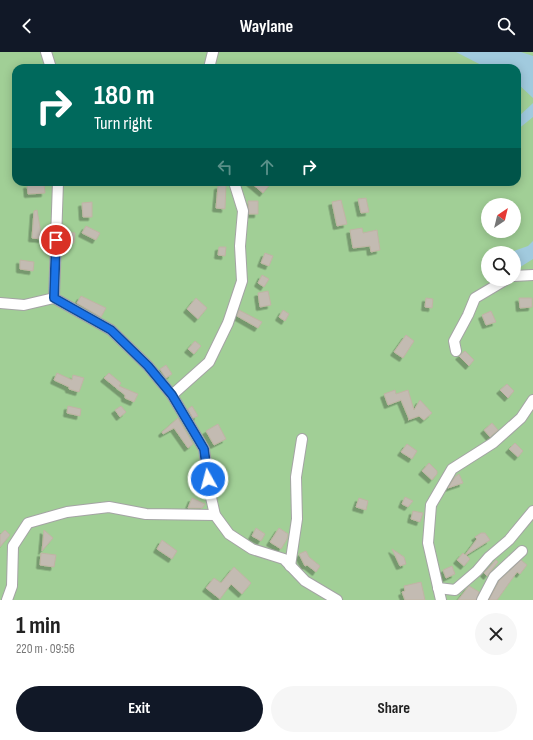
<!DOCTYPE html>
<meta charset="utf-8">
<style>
:root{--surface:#fff;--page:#f6f6f6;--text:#222;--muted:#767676;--accent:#111827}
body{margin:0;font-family:"Sofia Sans Condensed",sans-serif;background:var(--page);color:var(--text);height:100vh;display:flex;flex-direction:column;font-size:15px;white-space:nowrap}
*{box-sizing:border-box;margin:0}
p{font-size:13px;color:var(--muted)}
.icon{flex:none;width:22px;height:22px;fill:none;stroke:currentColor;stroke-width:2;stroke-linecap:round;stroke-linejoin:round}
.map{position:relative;height:548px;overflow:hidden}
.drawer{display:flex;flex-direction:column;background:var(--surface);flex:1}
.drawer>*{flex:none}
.banner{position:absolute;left:12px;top:12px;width:509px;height:122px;border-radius:12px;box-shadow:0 2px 10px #0003;background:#00695c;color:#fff;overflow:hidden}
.needle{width:26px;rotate:35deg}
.buttons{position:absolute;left:481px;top:146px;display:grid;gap:8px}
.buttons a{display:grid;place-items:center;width:40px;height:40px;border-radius:50%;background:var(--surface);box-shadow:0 2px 10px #0003;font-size:20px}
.pin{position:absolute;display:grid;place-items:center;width:34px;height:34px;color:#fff;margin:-17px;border:2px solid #fff;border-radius:50%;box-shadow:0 1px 4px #0007}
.me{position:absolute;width:44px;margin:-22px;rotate:353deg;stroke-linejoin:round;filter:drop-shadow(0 0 3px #0008)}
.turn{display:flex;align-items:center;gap:14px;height:84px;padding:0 16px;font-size:18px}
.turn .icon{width:52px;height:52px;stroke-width:2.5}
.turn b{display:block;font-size:28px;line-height:34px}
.lanes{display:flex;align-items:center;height:38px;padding:0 16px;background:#0003;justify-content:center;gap:20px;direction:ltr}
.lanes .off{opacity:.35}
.round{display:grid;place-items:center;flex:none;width:42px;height:42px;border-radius:21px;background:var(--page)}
.overview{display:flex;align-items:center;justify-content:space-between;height:68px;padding:0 16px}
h1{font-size:24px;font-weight:700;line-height:30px}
.button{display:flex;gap:8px;margin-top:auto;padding:8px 16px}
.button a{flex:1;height:46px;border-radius:24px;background:var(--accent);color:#fff;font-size:16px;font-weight:700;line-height:46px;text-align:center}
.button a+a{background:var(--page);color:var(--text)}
header{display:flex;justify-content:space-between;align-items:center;height:52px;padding:0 16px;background:var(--accent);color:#fff;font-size:18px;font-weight:700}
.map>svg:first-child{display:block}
.forest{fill:#a1cf96;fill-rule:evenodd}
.water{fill:#a1cade}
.building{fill:#c3bbb2;stroke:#c0b4a4;filter:url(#shadow)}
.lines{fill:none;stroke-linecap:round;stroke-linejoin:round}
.street-casing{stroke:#a4a4a4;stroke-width:12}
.street{stroke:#fff;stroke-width:10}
.route-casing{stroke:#114b97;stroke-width:10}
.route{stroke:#1a73e8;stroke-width:7}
</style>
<header><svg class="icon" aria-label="back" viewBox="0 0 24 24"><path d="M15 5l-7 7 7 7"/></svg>Waylane<svg class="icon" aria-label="search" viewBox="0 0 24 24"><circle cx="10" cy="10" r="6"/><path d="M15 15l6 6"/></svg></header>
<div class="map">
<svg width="533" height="548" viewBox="0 0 533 548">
<defs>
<filter id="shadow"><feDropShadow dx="-3.5" dy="3.5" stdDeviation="0" flood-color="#0004"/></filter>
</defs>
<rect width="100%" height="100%" fill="#eeece2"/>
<path class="forest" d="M0,0h533v548h-533zM16,16h501v114h-501zM488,153h26v26h-26zM488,201h26v26h-26z"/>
<g class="water">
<path d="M456,0h65l12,4v42l-16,-15v-15h-30z"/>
<path d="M533,51v14l-16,13v-12z"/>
<path d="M533,189v18l-19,12v-18h-6l20,-7z"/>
</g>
<g class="building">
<path d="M250,130h22l-9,11z"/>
<path d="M44,132l1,9 -17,1 -1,-9z"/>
<path d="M226,133l-1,24 -9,-1 2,-22z"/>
<path d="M366,146l3,14 -8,1 -3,-14z"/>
<path d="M341,148l6,24 -10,2 -5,-24z"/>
<path d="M248,149h10v13h-9z"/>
<path d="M92,150v15h-9l-1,-14z"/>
<path d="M37,158l5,29 -10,-1 2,-27z"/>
<path d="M86,174l14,7 -4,7 -14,-7z"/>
<path d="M362,176l1,5 14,-3 3,20 -9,2 -1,-6 -17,2 -3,-18z"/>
<path d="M65,180l10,1 -1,10h-10z"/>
<path d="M219,195h7l-1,9 -7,-1z"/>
<path d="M265,201l8,3 -4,10 -8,-3z"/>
<path d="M20,208l14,2 -1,9 -13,-2z"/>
<path d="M262,223l7,4 -5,8 -6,-4z"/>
<path d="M268,239l3,14 -11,2 -2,-14z"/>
<path d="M81,244l25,12 -5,9 -24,-14z"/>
<path d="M196,246l11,10 -9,11 -11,-10z"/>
<path d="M426,246l7,1 -1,9 -7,-1z"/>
<path d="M519,246h13v9l-12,1z"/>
<path d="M239,258l23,12 -4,6 -21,-12z"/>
<path d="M283,258l6,4 -4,7 -6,-4z"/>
<path d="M491,259l5,11 -10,3 -4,-10z"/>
<path d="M406,283l8,6 -11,17 -9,-6z"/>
<path d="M195,289l6,5 -7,8 -6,-5z"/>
<path d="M465,299l9,9 -5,6 -10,-10z"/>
<path d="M166,313l6,9 -6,4 -6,-9z"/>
<path d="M57,321l15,7 1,-5 11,3 -5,14 -10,-3v-2l-15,-7z"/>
<path d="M109,321l12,10 -2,3 19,8 -4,8 -9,-4v-3l-21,-17z"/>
<path d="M507,332l7,7 -6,7 -8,-8z"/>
<path d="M395,338l1,4 12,-4 6,20 6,-10 12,13 -8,7 -5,-4 -11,4 1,-1 -8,-19 -13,5 -4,-11z"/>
<path d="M68,354l13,3 -1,7 -13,-3z"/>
<path d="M121,354l5,6 -6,5 -5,-7z"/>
<path d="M192,354l6,10 -5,2 -5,-9z"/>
<path d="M178,366l15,26 -5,4 -14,-20 -11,6 -1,-2z"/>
<path d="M492,371l6,7 -8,7 -6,-7z"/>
<path d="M218,372l8,15 -12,6 -8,-14z"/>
<path d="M515,391l8,8 -5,6 -9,-8z"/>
<path d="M407,392l10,7 -5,8 -11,-7z"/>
<path d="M429,411l8,8v3l-5,6 -10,-9z"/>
<path d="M459,422l4,9 -15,5 7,-11z"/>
<path d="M405,445l8,4 -5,6 -6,-3z"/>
<path d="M192,446l13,6 -3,4h-14z"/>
<path d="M359,446l9,3 -2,9 -10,-3z"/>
<path d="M413,459l10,2 -3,9 -9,-3z"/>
<path d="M256,476l9,6 -4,7 -9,-5z"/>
<path d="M279,476l9,6 -1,5 -6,10 -11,-7z"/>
<path d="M5,478l5,5 -10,12v-12z"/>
<path d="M44,478l9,8 -11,13z"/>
<path d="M481,481h4l5,7 -24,15 4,4 -6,7 -7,-6 6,-7 2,2 12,-16 -2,-2z"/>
<path d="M162,488l15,11 -5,8 -15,-10z"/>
<path d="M392,497l12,8 2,7 -6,2z"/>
<path d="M306,499l3,6 11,9 -4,6 -9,-7 -2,1 -6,-12z"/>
<path d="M41,501l15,2 -2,12 -14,-2z"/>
<path d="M496,508l2,2 -11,14 -3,-3z"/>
<path d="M521,508l6,5 -7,9 -3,-2 -20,28h-8l10,-19z"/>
<path d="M452,514l3,8 -9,4 -3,-8z"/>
<path d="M234,515l17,16 -9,11 -11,-10 -11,15 -14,-11 8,-10 7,5z"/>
<path d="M421,530l4,18h-20l-3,-8 3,-1 -1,-5z"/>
<path d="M469,534l10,6 -3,8h-18z"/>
</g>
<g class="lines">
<g class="street-casing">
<g id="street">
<path d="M46,0l5,16"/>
<path d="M209,16l4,-16"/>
<path d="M58,130l-4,116 57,32 37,36 24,29 32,54 6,44 5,22 14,19 23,15 32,10 21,22 32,19"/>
<path d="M514,224l19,-1"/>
<path d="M0,251l24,2 30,-7"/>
<path d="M456,299l-2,-10 14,-26 7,-17 32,-19"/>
<path d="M172,343l37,-33 19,-39 14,-42 -2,-35 3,-35 -9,-29"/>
<path d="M290,514l7,-47 -1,-42 6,-38"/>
<path d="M438,536l17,2 22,-19 12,-14 20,-17 24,-29"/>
<path d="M7,548l5,-14 1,-40 15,-23 39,-11 42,-5 37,7 69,1"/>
<path d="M441,548l-13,-57 3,-38 21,-36 41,-26 28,-25 12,-18"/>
<path d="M482,548l12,-23 28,-26"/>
</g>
</g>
<use href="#street" class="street"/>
</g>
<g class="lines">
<g class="route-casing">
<path id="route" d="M56,188l-2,58 57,32 37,36 24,29 32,54 4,30"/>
</g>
<use href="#route" class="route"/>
</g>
</svg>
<div class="buttons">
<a><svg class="needle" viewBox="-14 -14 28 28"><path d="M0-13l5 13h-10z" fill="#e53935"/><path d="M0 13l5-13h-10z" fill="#767676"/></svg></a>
<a><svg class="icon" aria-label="search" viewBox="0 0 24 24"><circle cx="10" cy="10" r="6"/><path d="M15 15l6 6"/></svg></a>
</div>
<div class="pin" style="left:56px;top:188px;background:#d93025"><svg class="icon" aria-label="arrive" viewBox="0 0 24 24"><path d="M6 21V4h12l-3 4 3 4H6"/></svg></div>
<svg class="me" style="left:208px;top:427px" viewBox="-20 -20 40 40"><circle r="17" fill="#1a73e8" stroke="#fff" stroke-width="3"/><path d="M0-11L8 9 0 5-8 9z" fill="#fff"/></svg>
<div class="banner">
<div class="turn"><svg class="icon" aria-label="right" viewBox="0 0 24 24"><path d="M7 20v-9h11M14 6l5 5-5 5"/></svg><div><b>180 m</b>Turn right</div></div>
<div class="lanes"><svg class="icon off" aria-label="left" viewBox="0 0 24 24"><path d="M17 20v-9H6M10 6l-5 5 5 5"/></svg><svg class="icon off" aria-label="ahead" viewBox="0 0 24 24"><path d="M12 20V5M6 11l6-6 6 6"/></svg><svg class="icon" aria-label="right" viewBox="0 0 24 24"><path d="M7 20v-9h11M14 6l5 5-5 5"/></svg></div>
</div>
</div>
<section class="drawer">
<div class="overview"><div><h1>1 min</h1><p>220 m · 09:56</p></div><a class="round"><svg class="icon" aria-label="close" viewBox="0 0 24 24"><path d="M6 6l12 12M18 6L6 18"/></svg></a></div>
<div class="button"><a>Exit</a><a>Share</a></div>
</section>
